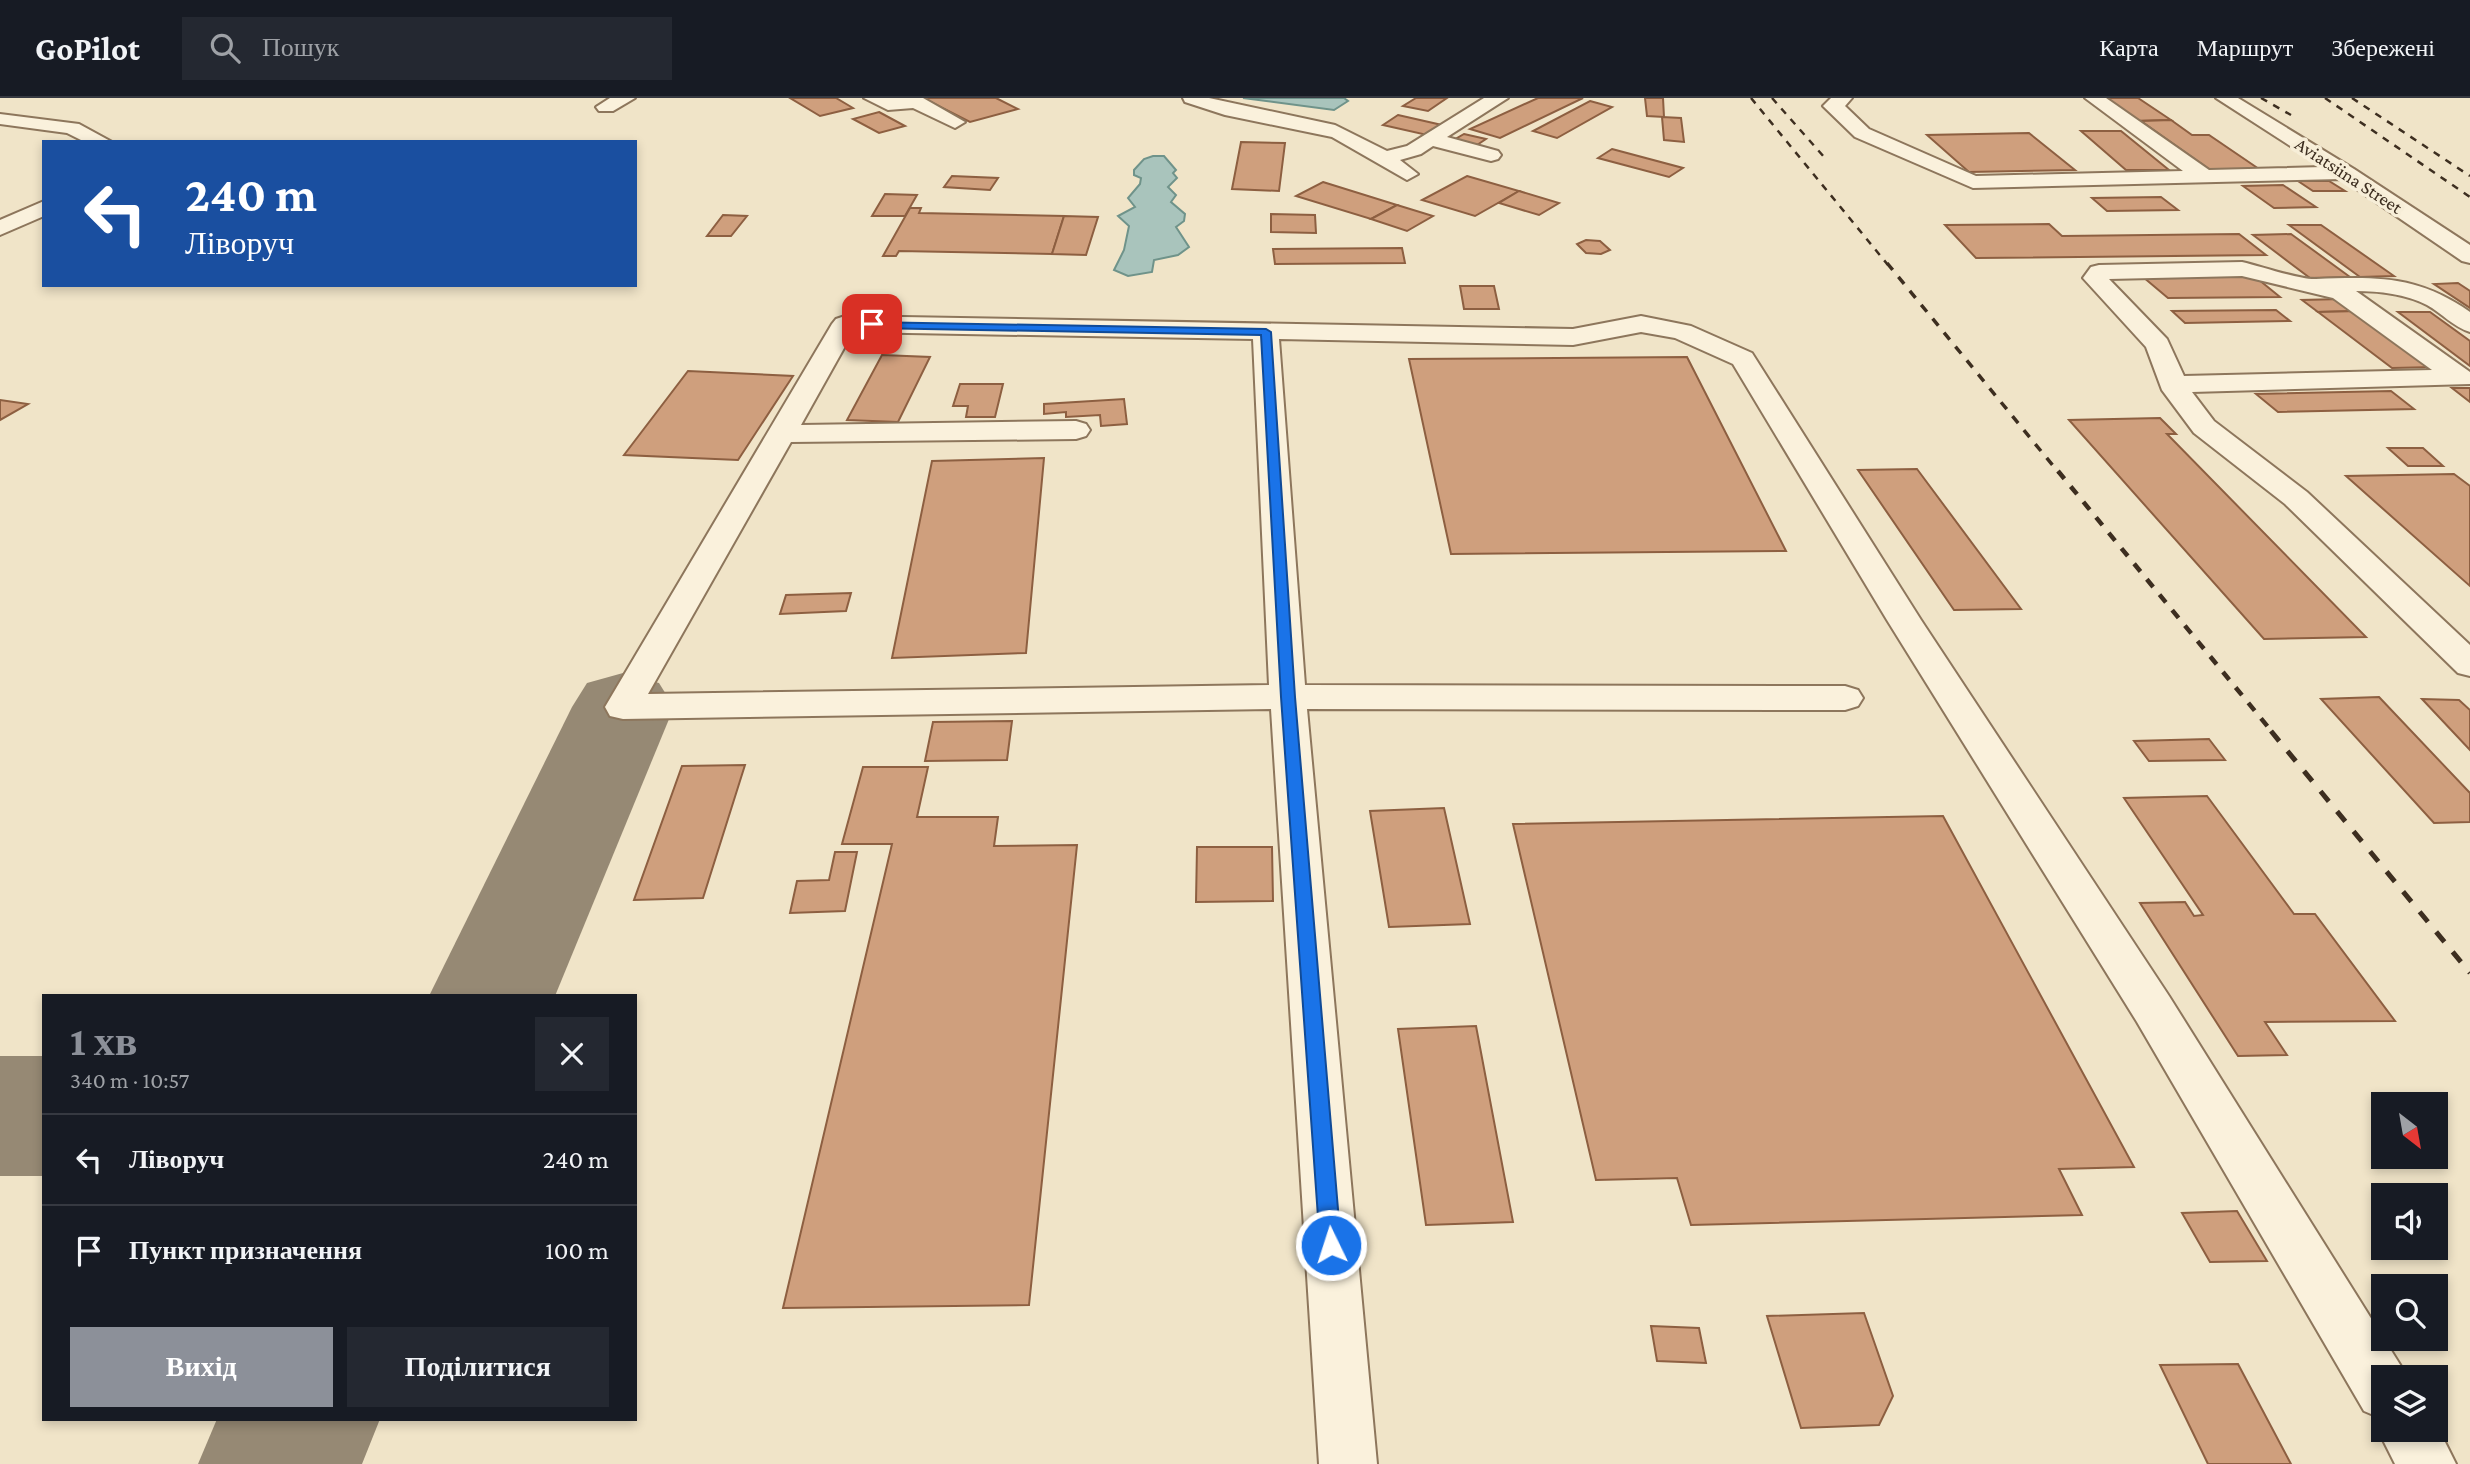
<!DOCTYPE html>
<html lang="uk">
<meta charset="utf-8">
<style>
:root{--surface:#171b24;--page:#242831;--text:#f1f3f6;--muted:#9ea1a6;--line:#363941;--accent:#8c9099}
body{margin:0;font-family:"Crimson Pro",serif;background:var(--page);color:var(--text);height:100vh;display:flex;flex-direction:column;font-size:26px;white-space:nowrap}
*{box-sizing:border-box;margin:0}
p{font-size:23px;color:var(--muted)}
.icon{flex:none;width:38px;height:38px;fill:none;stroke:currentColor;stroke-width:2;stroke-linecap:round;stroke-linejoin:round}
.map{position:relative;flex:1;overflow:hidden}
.drawer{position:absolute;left:42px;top:896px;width:595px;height:427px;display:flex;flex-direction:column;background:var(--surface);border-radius:0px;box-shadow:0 4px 10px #0003}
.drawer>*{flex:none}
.top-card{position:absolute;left:42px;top:42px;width:595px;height:147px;border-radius:0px;box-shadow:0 4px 10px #0003;background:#1a4fa0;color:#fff;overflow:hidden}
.needle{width:46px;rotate:149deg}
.controls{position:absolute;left:2371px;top:994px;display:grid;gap:14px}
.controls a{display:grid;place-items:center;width:77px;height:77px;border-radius:0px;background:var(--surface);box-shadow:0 4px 10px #0003;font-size:35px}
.pin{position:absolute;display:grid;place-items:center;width:60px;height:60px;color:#fff;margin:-30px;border-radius:14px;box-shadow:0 4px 10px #0006}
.me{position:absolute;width:77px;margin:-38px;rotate:356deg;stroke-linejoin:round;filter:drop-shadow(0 0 5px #0008)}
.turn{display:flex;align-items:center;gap:24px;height:147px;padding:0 28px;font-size:32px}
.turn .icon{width:91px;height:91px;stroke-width:2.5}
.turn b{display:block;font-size:49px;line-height:60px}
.round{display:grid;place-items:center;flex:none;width:74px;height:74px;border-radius:0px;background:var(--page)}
.headline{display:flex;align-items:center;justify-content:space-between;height:119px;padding:0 28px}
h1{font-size:42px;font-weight:700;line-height:52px;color:var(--accent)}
.action{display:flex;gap:14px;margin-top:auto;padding:14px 28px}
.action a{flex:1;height:80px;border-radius:0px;background:var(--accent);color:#fff;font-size:28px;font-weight:700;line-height:80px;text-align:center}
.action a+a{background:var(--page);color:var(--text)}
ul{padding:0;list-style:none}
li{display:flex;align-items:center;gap:21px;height:91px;padding:0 28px;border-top:2px solid var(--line)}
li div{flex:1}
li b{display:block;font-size:26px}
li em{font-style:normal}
header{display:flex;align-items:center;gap:42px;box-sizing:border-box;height:98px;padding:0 35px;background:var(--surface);border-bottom:2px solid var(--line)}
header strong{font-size:33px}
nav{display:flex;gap:38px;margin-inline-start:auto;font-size:24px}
.search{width:490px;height:63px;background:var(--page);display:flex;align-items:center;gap:18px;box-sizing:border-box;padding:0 24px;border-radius:0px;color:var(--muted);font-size:26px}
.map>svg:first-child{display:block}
.water{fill:#a9c4bc;stroke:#6f938a;stroke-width:2}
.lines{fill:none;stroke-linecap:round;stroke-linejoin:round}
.taxiway{fill:#968974;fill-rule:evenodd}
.building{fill:#cf9f7d;stroke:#8d5f41;stroke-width:2}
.minor-casing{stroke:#8d765c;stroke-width:4}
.minor{fill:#faf1dc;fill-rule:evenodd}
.rail-far3{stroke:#3d2e20;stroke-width:2.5;stroke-dasharray:7 7;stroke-linecap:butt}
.rail-far2{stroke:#3d2e20;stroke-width:3.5;stroke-dasharray:9 9;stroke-linecap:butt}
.rail-far1{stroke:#3d2e20;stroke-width:4.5;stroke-dasharray:10 10;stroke-linecap:butt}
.rail{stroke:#3d2e20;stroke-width:5;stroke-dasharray:13 13;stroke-linecap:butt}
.route{fill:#1a73e8;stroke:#114b97;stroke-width:2}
.labels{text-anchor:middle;stroke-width:7;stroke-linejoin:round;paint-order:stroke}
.far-street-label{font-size:19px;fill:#3d2e20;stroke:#f7eed8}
</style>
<header>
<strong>GoPilot</strong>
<div class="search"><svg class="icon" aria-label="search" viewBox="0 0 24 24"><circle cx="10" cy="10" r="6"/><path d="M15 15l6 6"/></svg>Пошук</div>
<nav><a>Карта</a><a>Маршрут</a><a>Збережені</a></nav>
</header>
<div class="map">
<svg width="2470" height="1366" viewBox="0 0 2470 1366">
<rect width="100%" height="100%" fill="#f0e4c8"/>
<g class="water">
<path d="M1243,0h101l4,3 -14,9z"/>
<path d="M1153,58h11l12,14 -3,3 4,5 -9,9 8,8 -5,7 14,12 -1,7 -8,6 13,20 -11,8 -24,5 -2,12 -24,4 -14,-6 10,-20 5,-24 -11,-10 17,-9 -7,-9 12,-14 1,-6 -7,-3v-5l10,-11z"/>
</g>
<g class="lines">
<g class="taxiway">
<path d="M623,575l36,10 15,24 -119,289h-126l143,-289 15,-24z"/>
<rect x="0" y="958" width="44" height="120"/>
<path d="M217,1321h163l-18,45h-164z"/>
</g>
</g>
<g class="building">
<path d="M790,0h46l17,10 -33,8z"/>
<path d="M923,0h73l22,11 -48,13z"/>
<path d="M1416,0h31l-19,13 -25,-5z"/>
<path d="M1538,0h45l-83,40 -30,-9z"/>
<path d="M1645,0h18l1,19 -17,-1z"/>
<path d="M2101,0h37l33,22 -38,1z"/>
<path d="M1590,3l22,6 -55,31 -24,-7z"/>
<path d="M879,14l26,14 -26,7 -26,-14z"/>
<path d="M1398,17l44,10 -15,10 -44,-10z"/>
<path d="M1662,19l19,1 3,24 -20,-2z"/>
<path d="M2171,22l21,15h17l50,34 -49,1 -69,-49z"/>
<path d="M2081,33h40l48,39h-43z"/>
<path d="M2029,35l46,37 -106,2 -42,-37z"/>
<path d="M1464,36l22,5 -12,8 -22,-6z"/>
<path d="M1241,44l44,1 -6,48 -47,-2z"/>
<path d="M1612,51l71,19 -14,9 -71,-19z"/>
<path d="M952,78l46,2 -8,12 -46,-3z"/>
<path d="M1467,78l52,15 -44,25 -53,-16z"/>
<path d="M2298,83h31l16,10h-32z"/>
<path d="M1323,84l74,23 -26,14 -75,-23z"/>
<path d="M2283,87l33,22 -42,1 -31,-22z"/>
<path d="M1519,93l40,12 -20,12 -40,-12z"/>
<path d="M885,96l32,1 -12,21h-33z"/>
<path d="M2161,99l17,13 -71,1 -15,-13z"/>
<path d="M1397,107l36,11 -26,15 -36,-12z"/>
<path d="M910,110h11l-2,5 145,3 -12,38 -153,-3 -3,5h-13z"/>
<path d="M1271,116l44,1 1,18 -45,-1z"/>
<path d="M723,117l24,1 -16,20h-24z"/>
<path d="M1064,118l34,1 -12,38 -34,-1z"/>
<path d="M2049,126l13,12 177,-2 27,21 -290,3 -31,-33z"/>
<path d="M2289,127h32l73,51 -34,1z"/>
<path d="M2291,136l59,43 -40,1 -57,-43z"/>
<path d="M1586,142l14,1 10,9 -9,4 -15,-1 -9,-9z"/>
<path d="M1402,150l3,15 -130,1 -2,-15z"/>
<path d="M2253,177l27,22 -112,1 -25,-21z"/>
<path d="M2458,185l12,8v17l-36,-24z"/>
<path d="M1460,188h34l5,23h-35z"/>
<path d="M2342,201l17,12 -41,1 -16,-12z"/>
<path d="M2276,212l14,11 -105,2 -13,-12z"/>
<path d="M2359,213l76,56 -43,1 -74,-56z"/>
<path d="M2398,214h32l40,29v25z"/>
<path d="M882,257l48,2 -32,65 -51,-2z"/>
<path d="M1687,259l99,194 -335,3 -42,-195z"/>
<path d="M688,273l105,5 -55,84 -114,-5z"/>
<path d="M960,286h43l-8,33h-29l2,-11h-15z"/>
<path d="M2452,290h18v14z"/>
<path d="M2391,293l23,18 -136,3 -22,-18z"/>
<path d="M1124,301l3,25 -26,2 -1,-11 -34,2v-5l-22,2v-10z"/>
<path d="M0,302l28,4 -28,16z"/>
<path d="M2160,320l16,16h-9l199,203 -102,2 -195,-219z"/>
<path d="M2388,350h35l20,18h-35z"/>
<path d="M1044,360l-18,195 -134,5 40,-197z"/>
<path d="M1917,371l104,140 -67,1 -96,-140z"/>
<path d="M2454,376l16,12v100l-124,-110z"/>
<path d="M851,495l-5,18 -66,3 6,-19z"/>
<path d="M2379,599l91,96v29l-36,1 -113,-124z"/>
<path d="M2422,601l37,1 11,10v40z"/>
<path d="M1012,623l-5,39 -82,1 8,-39z"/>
<path d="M2209,641l16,21 -76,1 -15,-20z"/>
<path d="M745,667l-42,133 -69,2 48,-134z"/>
<path d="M863,669h65l-11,50h81l-4,29 83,-1 -48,460 -246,3 109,-464h-50z"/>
<path d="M2207,698l87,118h21l80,107 -130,1 22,33 -49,1 -98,-153 45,-1 9,14 9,-1 -79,-117z"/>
<path d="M1444,710l26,116 -81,3 -19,-116z"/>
<path d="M1943,718l191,351 -75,2 23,46 -391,10 -14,-47 -81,2 -83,-356z"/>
<path d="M1197,749h75l1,54 -77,1z"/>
<path d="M835,754h22l-12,59 -55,2 7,-32 32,-1z"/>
<path d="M1476,928l37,196 -87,3 -28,-196z"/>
<path d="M2237,1113l30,50 -57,1 -28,-49z"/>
<path d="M1864,1215l29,83 -14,29 -78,3 -34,-112z"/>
<path d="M1651,1228l48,2 7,35 -49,-2z"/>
<path d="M2238,1266l53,100h-83l-48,-99z"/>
</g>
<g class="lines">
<g class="minor-casing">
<g id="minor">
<path d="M610,0h25l-22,13h-14l-3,-4z"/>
<path d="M864,0h59l42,24 -10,6 -42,-20 -25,2z"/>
<path d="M1183,0h26l126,27 52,26 20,-5 77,-48h24l-61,39 51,14 3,4 -3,4 -7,2 -58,-15 -12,8 -21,6 18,14 -11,6 -75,-43 -107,-22 -40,-13z"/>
<path d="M1831,0h21l-7,8 24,23 107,47 207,-5 -98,-73h21l103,72 114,-3 -107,-69h22l116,71 116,76v18l-8,-2 -120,-82 -369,9 -118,-51 -32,-31z"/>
<path d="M0,16l79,10 33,18h-27l-18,-9 -67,-9z"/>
<path d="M44,103v15l-44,19v-15z"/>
<path d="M2242,164c18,4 58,18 74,17 61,-2 101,-4 154,33v20c-17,-5 -28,-19 -43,-27 -21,-11 -48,-14 -71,-14l114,81v12l-278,8 22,29 93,71 163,153v31l-12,-3 -173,-169 -91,-71 -32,-43 -16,-43 -63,-69 8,-11 8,-2zM2242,178l91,22 99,72 -248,6 -17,-37 -58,-60z"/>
<path d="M845,218l728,13 68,-13 50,10 61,27 169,267 248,376 235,375 2,6h-22v53h52v-6l20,40h-61l-17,-34 5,-11 -19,-8 -227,-389 -250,-402 -154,-256 -58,-26 -34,-6 -68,13 -294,-6 26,346 540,1 13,4 5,8 -5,8 -13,4 -538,-1 70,755h-58l-48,-755 -648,10 -13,-3 -5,-9 227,-383 4,-5zM853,234l400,7 16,346 -621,9 143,-252 285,-3 10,-3 4,-6 -4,-6 -10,-3 -275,4z"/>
</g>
</g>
<use href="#minor" class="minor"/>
<g class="rail-far3">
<path d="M1751,0l137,167"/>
<path d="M1772,0l53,60"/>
<path d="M2261,0l30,17"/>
<path d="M2325,0l145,99"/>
<path d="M2352,0l118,78"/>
</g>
<path class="rail-far2" d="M1887,165l172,210"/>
<path class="rail-far1" d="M2058,373l215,262"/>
<path class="rail" d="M2271,633l199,242"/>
</g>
<path class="route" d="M868,224l398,7 5,3 24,365 46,548 -3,7 -7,3 -8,-3 -3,-7 -39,-548 -20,-362 -389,-7 -4,-1z"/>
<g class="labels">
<g class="far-street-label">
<text transform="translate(2349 77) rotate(33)" y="7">Aviatsiina Street</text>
</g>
</g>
</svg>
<div class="controls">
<a><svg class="needle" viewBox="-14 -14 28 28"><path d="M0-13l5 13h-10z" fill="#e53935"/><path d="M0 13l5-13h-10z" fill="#9ea1a6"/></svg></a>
<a><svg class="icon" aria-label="sound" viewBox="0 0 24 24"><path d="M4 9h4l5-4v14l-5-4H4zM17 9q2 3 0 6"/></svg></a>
<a><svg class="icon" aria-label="search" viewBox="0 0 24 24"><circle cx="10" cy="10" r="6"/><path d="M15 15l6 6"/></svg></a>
<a><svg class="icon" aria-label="layers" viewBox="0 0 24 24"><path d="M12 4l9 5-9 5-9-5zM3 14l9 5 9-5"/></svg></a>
</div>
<div class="pin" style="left:872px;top:226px;background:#d93025"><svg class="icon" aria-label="arrive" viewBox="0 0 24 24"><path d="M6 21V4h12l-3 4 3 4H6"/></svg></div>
<svg class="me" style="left:1331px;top:1147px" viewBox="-20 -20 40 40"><circle r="17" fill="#1a73e8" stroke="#fff" stroke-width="3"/><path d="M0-11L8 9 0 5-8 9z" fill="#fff"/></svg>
<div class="top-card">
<div class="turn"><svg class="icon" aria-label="left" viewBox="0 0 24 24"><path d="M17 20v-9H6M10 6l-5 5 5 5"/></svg><div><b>240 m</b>Ліворуч</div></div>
</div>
<section class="drawer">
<div class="headline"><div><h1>1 хв</h1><p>340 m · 10:57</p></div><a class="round"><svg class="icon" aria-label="close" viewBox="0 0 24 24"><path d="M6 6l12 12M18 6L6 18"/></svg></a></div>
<ul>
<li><svg class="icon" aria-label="left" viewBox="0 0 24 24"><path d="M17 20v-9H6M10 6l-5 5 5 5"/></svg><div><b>Ліворуч</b></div><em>240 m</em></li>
<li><svg class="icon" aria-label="arrive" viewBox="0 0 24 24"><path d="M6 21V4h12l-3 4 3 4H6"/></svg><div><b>Пункт призначення</b></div><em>100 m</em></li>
</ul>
<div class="action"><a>Вихід</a><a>Поділитися</a></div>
</section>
</div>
